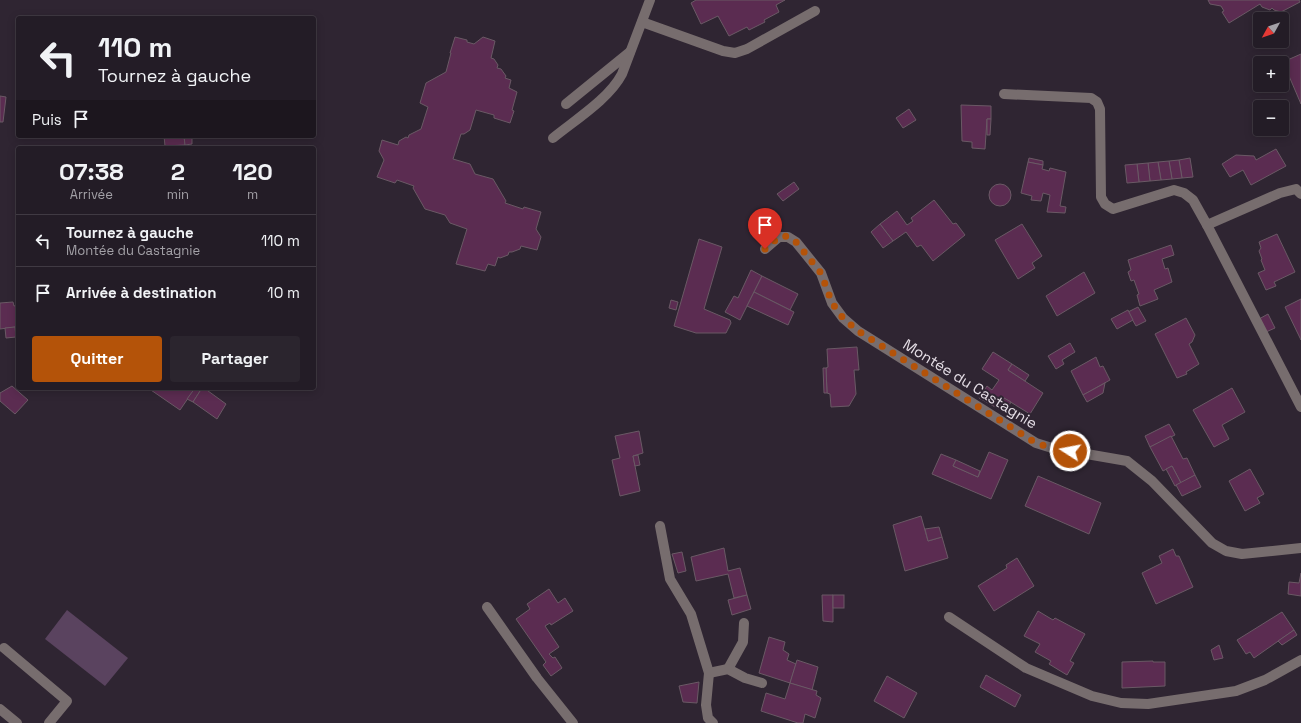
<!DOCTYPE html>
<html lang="fr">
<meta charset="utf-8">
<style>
:root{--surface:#231c26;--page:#2b252e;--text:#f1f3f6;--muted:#a3a1a7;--line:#403a43;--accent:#b45309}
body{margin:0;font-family:"Space Grotesk",sans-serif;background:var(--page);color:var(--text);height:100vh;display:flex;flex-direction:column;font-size:15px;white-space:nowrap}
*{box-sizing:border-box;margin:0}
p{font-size:13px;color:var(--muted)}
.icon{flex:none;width:22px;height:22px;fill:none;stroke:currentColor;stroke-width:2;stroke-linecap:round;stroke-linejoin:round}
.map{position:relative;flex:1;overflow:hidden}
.side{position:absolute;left:16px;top:146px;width:300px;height:244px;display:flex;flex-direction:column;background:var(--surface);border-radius:4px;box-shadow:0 2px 10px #0003,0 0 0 1px var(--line)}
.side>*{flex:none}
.guide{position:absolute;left:16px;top:16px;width:300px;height:122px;border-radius:4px;box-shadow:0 2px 10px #0003,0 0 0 1px var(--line);background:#231c26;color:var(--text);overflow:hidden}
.needle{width:26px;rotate:230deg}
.controls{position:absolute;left:1253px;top:12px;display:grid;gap:8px}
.controls a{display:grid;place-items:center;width:36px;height:36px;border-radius:4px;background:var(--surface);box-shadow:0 2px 10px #0003,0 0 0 1px var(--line);font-size:20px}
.pin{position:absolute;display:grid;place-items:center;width:34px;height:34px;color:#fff;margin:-41px -17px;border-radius:50% 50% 50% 0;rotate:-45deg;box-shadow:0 0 4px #0007}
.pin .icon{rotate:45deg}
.me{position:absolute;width:44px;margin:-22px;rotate:281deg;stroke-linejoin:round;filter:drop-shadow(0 0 3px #0008)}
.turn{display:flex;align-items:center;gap:14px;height:84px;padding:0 16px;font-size:18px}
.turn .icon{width:52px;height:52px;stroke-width:2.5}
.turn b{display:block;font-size:28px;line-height:34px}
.then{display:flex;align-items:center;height:38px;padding:0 16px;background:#0003;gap:8px;font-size:15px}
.eta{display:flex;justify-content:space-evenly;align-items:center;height:68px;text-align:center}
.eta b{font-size:24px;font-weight:700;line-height:28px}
.cta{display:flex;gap:8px;margin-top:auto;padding:8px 16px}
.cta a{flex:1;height:46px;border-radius:4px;background:var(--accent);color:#fff;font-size:16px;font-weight:700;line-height:46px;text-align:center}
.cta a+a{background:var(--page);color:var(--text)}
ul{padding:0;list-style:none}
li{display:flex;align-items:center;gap:12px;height:52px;padding:0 16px;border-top:1px solid var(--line)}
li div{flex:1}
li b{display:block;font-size:15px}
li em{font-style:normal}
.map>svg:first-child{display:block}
.green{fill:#5a435f}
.building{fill:#5b2c51;stroke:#6a5965}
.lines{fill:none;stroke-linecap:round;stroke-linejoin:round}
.minor{stroke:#776d6e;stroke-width:10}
.route{stroke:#b45309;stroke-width:7;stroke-dasharray:0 12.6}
.labels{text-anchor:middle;stroke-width:4;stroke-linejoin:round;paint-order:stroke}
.street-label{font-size:15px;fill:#e5dee6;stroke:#2f2532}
</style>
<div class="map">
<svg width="1301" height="723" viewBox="0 0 1301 723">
<rect width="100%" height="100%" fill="#2f2532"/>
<path class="green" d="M67,610l61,48 -23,28 -60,-47z"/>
<g class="building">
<path d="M696,0h89l-9,5 3,7 -15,8 1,2 -16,8 -2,-3 -18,9 -11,-20 -17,8 -10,-21z"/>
<path d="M1208,0h91l1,2 -19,10 -7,-2 -2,-2 -2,2 -8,-3 -2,-3 -31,19 -7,-11 2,-1 -3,-5 -11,-2z"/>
<path d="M455,37l12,3v2l7,2 9,-7 12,4 -4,17 3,1 4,6 -1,3 4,1 5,7 -1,2 6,2 -2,8 8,4 -5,18 2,1 -4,12 -16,-5v-3l-18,-5 -6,20 -6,4h-3l-8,25 17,5 5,10 18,5 13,22 -1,2 18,6 1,-2 17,5 -5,17 5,8 -4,13 -16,-4 -1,3 -8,3h-3l-1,3 -8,3 -2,-1 -3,9 -7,-2 -3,7 -29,-7 11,-35 -17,-6 -5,-8 -20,-6 -12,-21 1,-2 -17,-6 -2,3 -18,-6 7,-17 -5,-9 3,-11 16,5 1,-4 7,-4 2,1 1,-3 12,-6 7,-22 -8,-4 6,-20 20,-11 5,-19h-1z"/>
<path d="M1301,54v50l-18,-42z"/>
<path d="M0,96l6,1 -3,25h-3z"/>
<path d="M961,105l30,1v13h-4l-2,30 -13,-1v-6l-10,-1z"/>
<path d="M909,109l7,11 -13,8 -7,-10z"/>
<path d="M987,119h4l-1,16h-3z"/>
<path d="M164,136h20l1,9 -20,1z"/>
<path d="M184,136h8v8l-7,1z"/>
<path d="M1276,149l10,17 -35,19 -8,-15 -13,7 -8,-13 14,-9 18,1 2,4z"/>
<path d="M1029,158l14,3v4l-15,-3z"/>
<path d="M1190,158l3,19 -11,1 -3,-18z"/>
<path d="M1179,160l3,18 -10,1 -3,-18z"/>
<path d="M1169,161l3,18 -11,1 -3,-18z"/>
<path d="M1028,162l15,3 -1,4 7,2 1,-3 16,4 -6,34 6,1 -1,6 -18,-1 3,-17 -7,-2 -2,8 -10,-1 1,-4 -11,-3z"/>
<path d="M1158,162l3,18 -11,1 -2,-18z"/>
<path d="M1148,163l2,18 -11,1 -2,-18z"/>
<path d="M1137,164l2,18 -12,1 -2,-18z"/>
<path d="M794,182l5,7 -16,12 -6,-7z"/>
<circle cx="1000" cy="195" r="11"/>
<path d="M934,200l19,24 3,-1 9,12 -32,26 -12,-16 -4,2 -11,-15 -13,9 -13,-17 17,-13 10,14 6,-4 -2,-3z"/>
<path d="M880,224l13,17 -10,7 -12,-16z"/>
<path d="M1022,224l20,32 -10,7 3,5 -17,11 -23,-39z"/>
<path d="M1277,234l18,38 -21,10 2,4 -10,4 -8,-17 7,-3 -4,-10 1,-1 -3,-8 2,-3 -2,-6z"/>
<path d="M699,239l23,8 -18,62 26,11 1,3 -5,10h-30l-22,-7z"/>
<path d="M1171,245l3,10 -12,4 3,10 3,-1 4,14 -18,8 4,9 -18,7 -3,-11 2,-1 -5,-14 -3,1 -3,-9 3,-2 -3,-10z"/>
<path d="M751,270l11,6 -22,44 -15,-8 9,-16 4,2z"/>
<path d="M1084,272l11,21 -38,23 -11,-20z"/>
<path d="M762,276l36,18 -8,16 -36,-18z"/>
<path d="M754,292l40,20 -6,13 -41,-19z"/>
<path d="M1301,299v41l-16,-33z"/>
<path d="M671,300l7,2 -2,8 -7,-2z"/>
<path d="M13,302l1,4 4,-1v27h-3v-5l-15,2v-26z"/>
<path d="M1138,307l8,14 -10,5 -8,-14z"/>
<path d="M1128,310l5,10 -16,9 -6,-10z"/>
<path d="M1268,314l7,14 -9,4 -7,-13z"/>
<path d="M1186,318l9,17 -3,7 -3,2 10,20 -13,8 1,2 -10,4 -22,-44z"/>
<path d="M15,327l1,10 -10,1 -1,-10z"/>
<path d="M1070,343l5,9 -13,8 2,4 -8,5 -8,-13z"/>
<path d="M857,347l2,23h-5l2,24 -7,12 -18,1 -1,-13 -3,-1 -1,-25 2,-1 -1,-18z"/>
<path d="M993,352l19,12 -4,6 35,23 -13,21 -26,-16 -7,10 -18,-10 8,-12 5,4 7,-10 -17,-11z"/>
<path d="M1096,357l4,10 3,-1 7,14 -27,15 -12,-24z"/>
<path d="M1012,364l17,11 -4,6 -17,-11z"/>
<path d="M823,368h3l1,25h-3z"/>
<path d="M1105,383l-2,10 -16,9 -4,-7z"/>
<path d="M12,386l16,14 -13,14 -15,-13v-8z"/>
<path d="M148,388h47l-15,22z"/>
<path d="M195,388h7l-9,14 -6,-3z"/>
<path d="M202,388h2l22,16 -9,15 -24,-17z"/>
<path d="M1232,388l13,24 -23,13 7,14 -15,8 -21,-37z"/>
<path d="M1004,398l7,4 -6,11 -8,-5z"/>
<path d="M1169,424l6,11 -25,12 -5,-11z"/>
<path d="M639,431l4,22 -10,3 7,35 -20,5 -8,-36 8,-2 -5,-22z"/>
<path d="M1171,436l12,23 4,-1 8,17 -14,8 -9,-17 -9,5 -13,-24z"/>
<path d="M989,452l19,8 -17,39 -59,-25 9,-20 15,6 -3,6 25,11z"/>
<path d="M638,455l2,10 -5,1 -2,-10z"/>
<path d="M956,460l24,11 -2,6 -25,-11z"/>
<path d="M1172,466l9,17 -6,3 -9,-17z"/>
<path d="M1250,469l14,25 -7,4 3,5 -15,8 -16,-30z"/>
<path d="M1195,475l6,12 -19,9 -6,-11z"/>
<path d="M1038,476l63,27 -12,31 -64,-28z"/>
<path d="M921,516l7,25 14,-4 6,21 -43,13 -12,-46z"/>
<path d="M939,527l3,10 -14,4 -3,-12z"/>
<path d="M724,548l4,23 12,-3 7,27 -13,3 -6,-24 -32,7 -5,-24z"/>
<path d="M1173,549l3,7h3l14,31 -37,17 -14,-31 20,-10 -3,-7z"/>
<path d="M682,552l4,19 -8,2 -6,-19z"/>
<path d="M1017,558l17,28 -40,25 -16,-25 29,-18 -1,-3z"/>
<path d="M1301,573v23l-13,-2 1,-12 10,1z"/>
<path d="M549,589l9,14 7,-5 8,13 -22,14 -1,-2 -5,3 14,21 -10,7 4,4 2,-1 7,11 -11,8 -8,-11 3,-3 -30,-43 14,-10 -3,-5z"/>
<path d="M747,595l4,14 -19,6 -4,-15z"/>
<path d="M822,595h11v27l-10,-1z"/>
<rect x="833" y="595" width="11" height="13"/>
<path d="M1038,611l15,9 2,-2 30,16 -15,27 4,2 -7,12 -18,-11 2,-3 -16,-9 5,-8 -16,-8z"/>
<path d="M1282,612l12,18 -40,28 -4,-6 -4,2 -9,-14z"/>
<path d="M1294,630l3,5 -15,10 -4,-4z"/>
<path d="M769,637l16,5 -2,8 6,4 -2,6 9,4 -6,19 -31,-10z"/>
<path d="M1219,645l4,13 -9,2 -3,-10z"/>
<path d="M797,660l21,7 -6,23 -22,-7z"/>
<path d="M1153,661v1h12v24l-43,2v-26z"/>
<path d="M986,675l35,20 -6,12 -35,-20z"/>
<path d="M887,676l30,17 -13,25 -30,-17z"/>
<path d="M699,682l-2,21 -14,-1 -4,-16z"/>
<path d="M790,683l27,8 -1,4 5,3 -6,20 -10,-4 -2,9h-5l-37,-12 5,-18 19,6z"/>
</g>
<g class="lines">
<g class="minor">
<path d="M642,22l81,29 12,2 12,-4 68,-38"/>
<path d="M1004,94l87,4 6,4 3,7 1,88 4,7 8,5 61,-19 10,3 9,7 14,25 73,-32 16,-4 5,5"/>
<path d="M566,104l64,-52"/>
<path d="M553,138c22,-18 56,-39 69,-64l28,-74"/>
<path d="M1207,225l94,182"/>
<path d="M765,249l14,-12h9l8,5 25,31 11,30 11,15 15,13 178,112 16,5 75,13 25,20 60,62 14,8 16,3 59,-6"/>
<path d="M660,526l10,53 21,35 18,59 -3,32 2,13 5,5"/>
<path d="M487,607l50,71 36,45"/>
<path d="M949,617l77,51 66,28 29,7 27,1 88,-13 29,-11 36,-20"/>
<path d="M4,648l63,53 -18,22"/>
<path d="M728,669l15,-27 1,-19"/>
<path d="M709,673l19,-4 17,9 17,5"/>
<path d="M0,709l17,14"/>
</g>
</g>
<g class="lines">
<path class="route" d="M765,249l14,-12 9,-1 8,6 25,31 11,30 11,15 15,13 178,112 16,5 18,3"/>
</g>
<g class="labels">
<g class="street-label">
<text transform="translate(970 384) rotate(32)" y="5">Montée du Castagnie</text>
</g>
</g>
</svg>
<div class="controls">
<a><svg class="needle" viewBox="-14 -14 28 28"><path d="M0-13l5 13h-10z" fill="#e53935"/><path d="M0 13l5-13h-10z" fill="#a3a1a7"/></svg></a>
<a>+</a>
<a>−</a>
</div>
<div class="pin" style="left:765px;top:249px;background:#d93025"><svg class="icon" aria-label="arrive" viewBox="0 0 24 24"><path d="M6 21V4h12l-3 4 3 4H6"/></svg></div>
<svg class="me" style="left:1070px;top:451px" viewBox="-20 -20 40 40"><circle r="17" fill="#b45309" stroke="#fff" stroke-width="3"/><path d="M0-11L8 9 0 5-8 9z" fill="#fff"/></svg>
<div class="guide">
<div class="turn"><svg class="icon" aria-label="left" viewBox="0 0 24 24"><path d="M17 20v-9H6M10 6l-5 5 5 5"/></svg><div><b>110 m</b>Tournez à gauche</div></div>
<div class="then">Puis<svg class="icon" aria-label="arrive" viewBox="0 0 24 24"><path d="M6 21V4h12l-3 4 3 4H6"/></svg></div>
</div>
<section class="side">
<div class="eta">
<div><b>07:38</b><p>Arrivée</p></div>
<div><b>2</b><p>min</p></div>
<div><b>120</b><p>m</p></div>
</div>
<ul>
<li><svg class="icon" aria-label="left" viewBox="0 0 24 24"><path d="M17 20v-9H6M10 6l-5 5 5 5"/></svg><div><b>Tournez à gauche</b><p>Montée du Castagnie</p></div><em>110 m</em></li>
<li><svg class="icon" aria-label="arrive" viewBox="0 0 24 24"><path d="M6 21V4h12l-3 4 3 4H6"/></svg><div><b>Arrivée à destination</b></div><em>10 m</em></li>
</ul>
<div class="cta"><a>Quitter</a><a>Partager</a></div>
</section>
</div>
